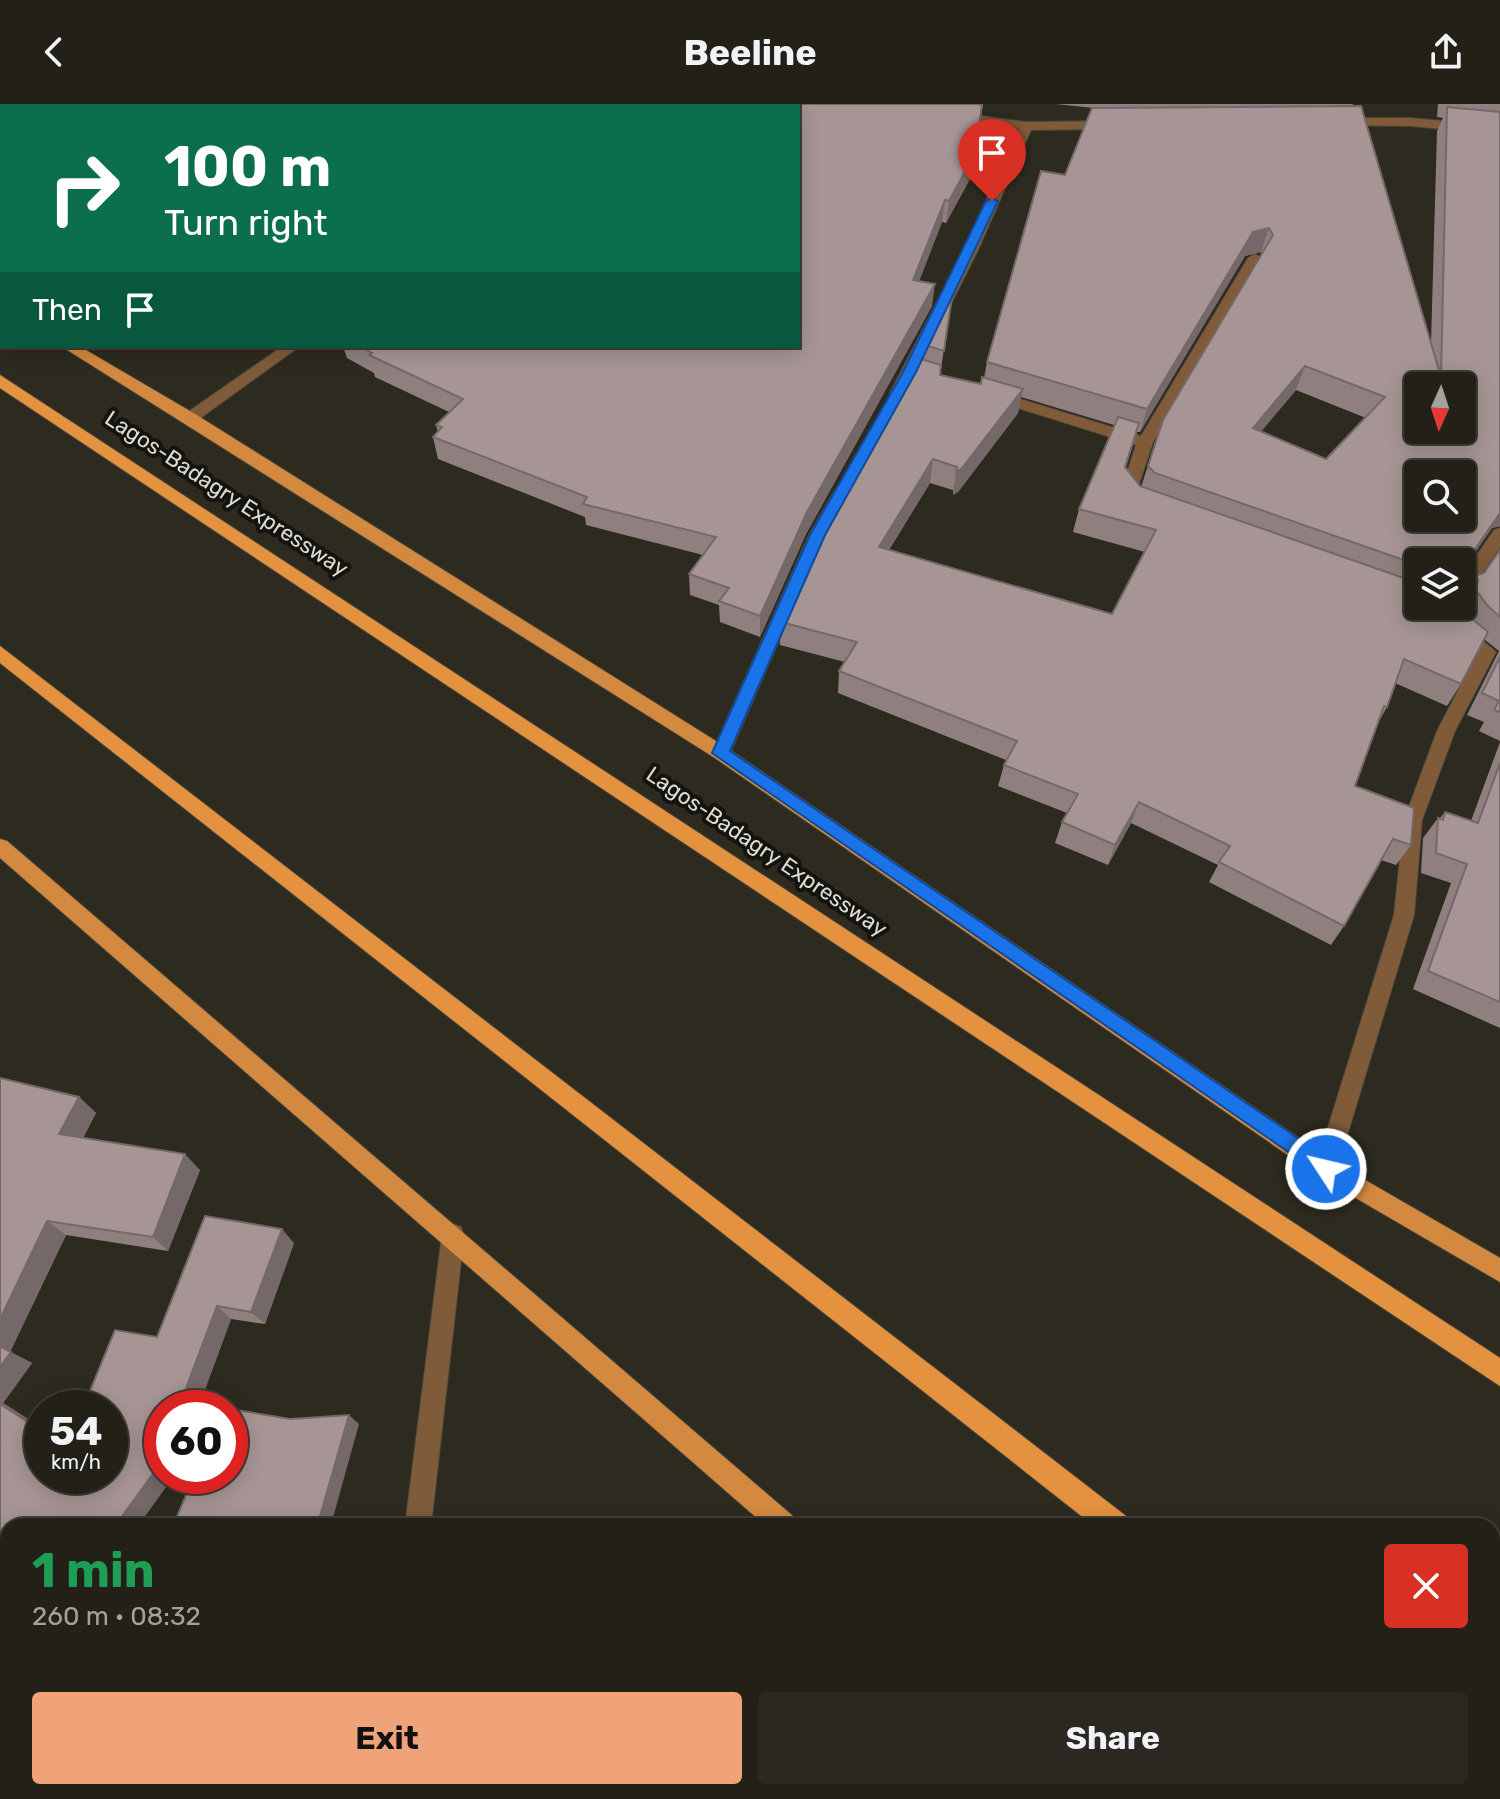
<!DOCTYPE html>
<meta charset="utf-8">
<style>
:root{--surface:#222017;--page:#2a2820;--text:#f1f3f6;--muted:#a2a3a1;--line:#3f3e36;--accent:#f0a279}
body{margin:0;font-family:Rubik,sans-serif;background:var(--page);color:var(--text);height:100vh;display:flex;flex-direction:column;font-size:30px;white-space:nowrap}
*{box-sizing:border-box;margin:0}
p{font-size:26px;color:var(--muted)}
.icon{flex:none;width:44px;height:44px;fill:none;stroke:currentColor;stroke-width:2;stroke-linecap:round;stroke-linejoin:round}
.map{position:relative;flex:1;overflow:hidden}
.panel{position:absolute;left:0px;top:1414px;width:1500px;height:282px;display:flex;flex-direction:column;background:var(--surface);border-radius:24px 24px 0 0;box-shadow:0 4px 20px #0003,0 0 0 2px var(--line)}
.panel>*{flex:none}
.top-card{position:absolute;left:0px;top:0px;width:800px;height:244px;box-shadow:0 4px 20px #0003,0 0 0 2px var(--line);background:#0b6e4f;color:#fff;overflow:hidden}
.needle{width:52px;rotate:183deg}
.buttons{position:absolute;left:1404px;top:268px;display:grid;gap:16px}
.buttons a{display:grid;place-items:center;width:72px;height:72px;border-radius:8px;background:var(--surface);box-shadow:0 4px 20px #0003,0 0 0 2px var(--line);font-size:40px}
.speed{position:absolute;left:24px;top:1286px;display:flex;gap:16px;font-size:40px;font-weight:700;text-align:center}
.speed>*{display:grid;place-content:center;width:104px;height:104px;border-radius:50%;background:var(--surface);box-shadow:0 4px 20px #0003,0 0 0 2px var(--line);line-height:1}
.speed small{font-size:20px;font-weight:400}
.speed .limit{border:12px solid #d22;background:#fff;color:#111}
.pin{position:absolute;display:grid;place-items:center;width:68px;height:68px;color:#fff;margin:-82px -34px;border-radius:50% 50% 50% 0;rotate:-45deg;box-shadow:0 0 8px #0007}
.pin .icon{rotate:45deg}
.me{position:absolute;width:88px;margin:-44px;rotate:305deg;stroke-linejoin:round;filter:drop-shadow(0 0 6px #0008)}
.turn{display:flex;align-items:center;gap:28px;height:168px;padding:0 32px;font-size:36px}
.turn .icon{width:104px;height:104px;stroke-width:2.5}
.turn b{display:block;font-size:56px;line-height:68px}
.then{display:flex;align-items:center;height:76px;padding:0 32px;background:#0003;gap:16px;font-size:30px}
.round{display:grid;place-items:center;flex:none;width:84px;height:84px;border-radius:8px;background:var(--page)}
.head{display:flex;align-items:center;justify-content:space-between;height:136px;padding:0 32px}
h1{font-size:48px;font-weight:700;line-height:60px;color:#1e9e55}
.button{display:flex;gap:16px;margin-top:auto;padding:16px 32px}
.button a{flex:1;height:92px;border-radius:8px;background:var(--accent);color:#111;font-size:32px;font-weight:700;line-height:92px;text-align:center}
.button a+a{background:var(--page);color:var(--text)}
header{display:flex;justify-content:space-between;align-items:center;height:104px;padding:0 32px;background:var(--surface);font-size:36px;font-weight:700}
.map>svg:first-child{display:block}
.lines{fill:none;stroke-linecap:round;stroke-linejoin:round}
.minor-casing{stroke:#49473c;stroke-width:2}
.primary-casing{stroke:#49473c;stroke-width:2}
.trunk-casing{stroke:#49473c;stroke-width:2}
.minor{fill:#805b3a;fill-rule:evenodd}
.primary{fill:#d48940;fill-rule:evenodd}
.trunk{fill:#e59240;fill-rule:evenodd}
.wall{fill:#8f807f;fill-rule:evenodd}
.shaded-wall{fill:#746868}
.building{fill:#a69594;stroke:#746868;stroke-width:2;fill-rule:evenodd}
.route{fill:#1a73e8;stroke:#114b97;stroke-width:2}
.labels{text-anchor:middle;stroke-width:8;stroke-linejoin:round;paint-order:stroke}
.street-label{font-size:22px;fill:#deddd5;stroke:#14130e}
</style>
<header><svg class="icon" aria-label="back" viewBox="0 0 24 24"><path d="M15 5l-7 7 7 7"/></svg>Beeline<svg class="icon" aria-label="share" viewBox="0 0 24 24"><path d="M12 15V3M7 8l5-5 5 5M5 13v7h14v-7"/></svg></header>
<div class="map">
<svg width="1500" height="1695" viewBox="0 0 1500 1695">
<rect width="100%" height="100%" fill="#2d2a1f"/>
<g class="lines">
<g class="minor-casing">
<g id="minor">
<path d="M953,8l73,10 86,-1 6,4 -6,4 -81,1 -54,122 -71,141 -8,5 -8,-5 73,-141 55,-123 -69,-10 -2,-3z"/>
<path d="M1340,14h70l90,8v8l-90,-8 -74,-1 -2,-3z"/>
<path d="M0,117h2l-2,10z"/>
<path d="M1255,150l7,4 -109,184 -16,48 7,9 -2,4h-12l-9,-12 15,-46 -147,-46 -3,-3 8,-5 147,45 107,-178z"/>
<path d="M283,242h17l-105,76h-10v-8z"/>
<path d="M841,385l8,5 -24,41 -95,218 -9,7 -6,-2 -3,-5 97,-218 26,-45z"/>
<path d="M1500,424v19l-32,47 -6,2v-19l32,-47z"/>
<path d="M1462,501v1l-3,7 11,17 26,22 -41,79 -33,89 -8,95 -77,254 -3,7 -8,3 -8,-3 -3,-7 79,-254 10,-95 33,-89 40,-77 -19,-16 -17,-24 5,-8z"/>
<path d="M453,1120l8,3 3,8 -33,291h-26l37,-291 3,-8z"/>
<path d="M0,1446l8,4v27l-8,-4z"/>
<path d="M365,1688h28l-2,7h-28z"/>
</g>
</g>
<g class="primary-casing">
<g id="primary">
<rect x="0" y="198" width="2" height="9"/>
<path d="M61,242h18l116,68 532,334 607,414 166,96v24l-182,-106 -603,-418z"/>
<path d="M0,735l7,2 787,676 4,9h-32l-766,-668z"/>
<path d="M1075,1688h33l3,7h-33z"/>
</g>
</g>
<g class="trunk-casing">
<g id="trunk">
<path d="M0,271l1500,983v28l-1500,-998z"/>
<path d="M0,542l1126,870 4,10h-36l-1094,-863z"/>
<path d="M1441,1688h36l3,7h-36z"/>
</g>
</g>
<use href="#minor" class="minor"/>
<use href="#primary" class="primary"/>
<use href="#trunk" class="trunk"/>
</g>
<g class="wall">
<path d="M0,0h983l-11,71 -26,48 -4,-1 -23,59 13,25 -126,228 -46,103 -40,-15 -1,-17 -29,-10 -1,-21 14,-19 -117,-30 -1,-8 -147,-58 -5,-22 5,-5 -2,-7 13,-13 -74,-35 -1,-4 -27,-15 -4,-12h455v-240h-796v70l-2,-1z"/>
<path d="M1056,0h297l-1,2 79,237 6,-212 6,-13 -6,-1 1,-13h62v422l-8,2 -19,27 1,21 10,-3 16,-23v191l-21,-10 5,-9 -17,-7 32,-64 -15,-12 -23,45 -14,22 -52,-23 -8,24 -9,16 -23,63 56,59 -15,20 -15,-5 -37,66 -13,19 -122,-63 9,-17 -87,-42 -23,42 -53,-22 7,-21 5,-9 -69,-27 6,-21 2,-5 -168,-67 1,-22 6,-9 -65,-17 1,-23 142,-262 2,-15 28,-55 -13,85 41,9 3,-6 3,-16 107,-254zM1261,148l1,2 -99,166 -22,67 -15,-20 11,-35h3l105,-176zM1296,286l70,28 -40,41 -65,-28zM1021,293l93,28 -35,84 -6,23 72,20 -33,62 -223,-64 41,-67 23,7v5l5,-3 60,-79zM1418,458h44v41h2l-1,4 -45,-1z"/>
<path d="M1500,638v286l-87,-39 38,-106 -30,-10 2,-35 15,-20h2l5,-6 26,9z"/>
<path d="M7,976l72,17 17,16 -13,25 117,32 -32,81 -102,-16 -56,117 22,11 -29,40 39,25v48l115,-139 137,-94 -29,81 -34,-5 -31,84h4l7,5h-49l-162,130z"/>
</g>
<g class="shaded-wall">
<path d="M979,23l-7,48 -26,48 3,-22z"/>
<path d="M945,96l-3,22 -31,80 2,-22z"/>
<path d="M1269,124l-8,24 -16,4 -105,176 7,-23 106,-177z"/>
<path d="M935,180l-3,22 -126,228 -46,103v-21l47,-104z"/>
<path d="M1305,262l-9,24 -51,61 8,-23z"/>
<path d="M1023,285l-5,24 -60,79 -5,3 3,-23z"/>
<path d="M933,355l-3,24 -54,87 3,-23z"/>
<path d="M1500,409v13l-8,2 -30,44 11,-20z"/>
<path d="M1139,698l-8,21 -23,42 7,-20z"/>
<path d="M79,993l17,16 -20,37 -17,-16z"/>
<path d="M185,1050l15,16 -32,81 -15,-14z"/>
<path d="M47,1117l19,14 -56,117 -10,-6v-27z"/>
<path d="M282,1125l12,14 -29,81 -14,-12z"/>
<path d="M217,1202l14,13 -33,89 -16,-9z"/>
<path d="M11,1248l21,11 -29,40 39,25v3l-42,-27v-37z"/>
<path d="M204,1299l7,5h-11z"/>
<path d="M349,1311l10,9 -28,101 1,1h-11l-2,-6z"/>
<path d="M162,1357v15h12l-36,50h-23z"/>
<path d="M0,1545l8,4v7l-8,-4z"/>
<path d="M268,1688h16l22,7h-16z"/>
</g>
<g class="building">
<path d="M0,0h976l6,1 -7,48 -26,48 -4,-1 -32,80 22,4 -128,228 -47,104 -41,-15 10,-13 -40,-14 27,-37 -133,-33 4,-7 -154,-60 9,-10 -6,-2 27,-26 -94,-44 3,-2 -13,-7h439v-240h-796v54l-2,-1z"/>
<path d="M1361,2l80,271 6,-270 53,5v401l-27,39 1,24 10,-3 16,-23v67l-13,-12 -11,-15 2,-10h-16v-18h-44v3l-263,-92 -7,-7 15,-46 110,-185 -4,-7 -16,4 -106,177 -160,-47 54,-191 24,4 27,-67zM1305,262l80,31 -59,62 -73,-31zM1418,282h44v44h-44zM1418,370h44v44h-44z"/>
<path d="M953,186l-9,61 -19,-6z"/>
<path d="M917,254l24,7 -1,10 41,9 1,-7 41,12 -61,79 -6,4 1,-5 -24,-8 -54,88 233,67 44,-84 -77,-21 39,-92 21,6 -14,44 15,19 278,97v23l44,-1 8,12 18,15 -27,52 -57,-25 -17,48 -3,-1 -29,80 59,22 -3,37 -18,-6 -49,87 -125,-64 11,-16 -91,-44 -24,43 -53,-23 16,-28 -74,-29 13,-24 -178,-70 18,-29 -76,-20 48,-109z"/>
<path d="M1500,553v55l-6,-2 5,-9 -17,-8z"/>
<path d="M1500,659v239l-72,-31 39,-107 -31,-11 2,-35 5,2 2,-8 33,11z"/>
<path d="M0,974l79,19 -20,37 126,20 -32,83 -106,-16 -47,98z"/>
<path d="M205,1112l77,13 -31,83 -34,-6 -35,93 22,4 -4,5h-38v53l-47,65h-107v18l-8,-6v-134l42,27v45h68v-68h-27l32,-78 42,7z"/>
<path d="M0,1242l11,6 -11,15z"/>
<path d="M230,1305l60,10 59,-4 -30,105h3l-1,6h-148l21,-50h36z"/>
<path d="M0,1552l8,4v111l-8,-5z"/>
<path d="M227,1688h41l22,7h-65z"/>
</g>
<path class="route" d="M992,94l6,3 -82,171 -91,163 -95,216 603,411 3,7 -3,6 -7,3 -614,-425 98,-218 93,-163 83,-171z"/>
<g class="labels">
<g class="street-label">
<text transform="translate(227 389) rotate(33)" y="8">Lagos-Badagry Expressway</text>
<text transform="translate(767 747) rotate(34)" y="8">Lagos-Badagry Expressway</text>
</g>
</g>
</svg>
<div class="buttons">
<a><svg class="needle" viewBox="-14 -14 28 28"><path d="M0-13l5 13h-10z" fill="#e53935"/><path d="M0 13l5-13h-10z" fill="#a2a3a1"/></svg></a>
<a><svg class="icon" aria-label="search" viewBox="0 0 24 24"><circle cx="10" cy="10" r="6"/><path d="M15 15l6 6"/></svg></a>
<a><svg class="icon" aria-label="layers" viewBox="0 0 24 24"><path d="M12 4l9 5-9 5-9-5zM3 14l9 5 9-5"/></svg></a>
</div>
<div class="speed"><div>54<small>km/h</small></div><div class="limit">60</div></div>
<div class="pin" style="left:992px;top:97px;background:#d93025"><svg class="icon" aria-label="arrive" viewBox="0 0 24 24"><path d="M6 21V4h12l-3 4 3 4H6"/></svg></div>
<svg class="me" style="left:1326px;top:1065px" viewBox="-20 -20 40 40"><circle r="17" fill="#1a73e8" stroke="#fff" stroke-width="3"/><path d="M0-11L8 9 0 5-8 9z" fill="#fff"/></svg>
<div class="top-card">
<div class="turn"><svg class="icon" aria-label="right" viewBox="0 0 24 24"><path d="M7 20v-9h11M14 6l5 5-5 5"/></svg><div><b>100 m</b>Turn right</div></div>
<div class="then">Then<svg class="icon" aria-label="arrive" viewBox="0 0 24 24"><path d="M6 21V4h12l-3 4 3 4H6"/></svg></div>
</div>
<section class="panel">
<div class="head"><div><h1>1 min</h1><p>260 m · 08:32</p></div><a class="round" style="background:#d93025;color:#fff"><svg class="icon" aria-label="close" viewBox="0 0 24 24"><path d="M6 6l12 12M18 6L6 18"/></svg></a></div>
<div class="button"><a>Exit</a><a>Share</a></div>
</section>
</div>
